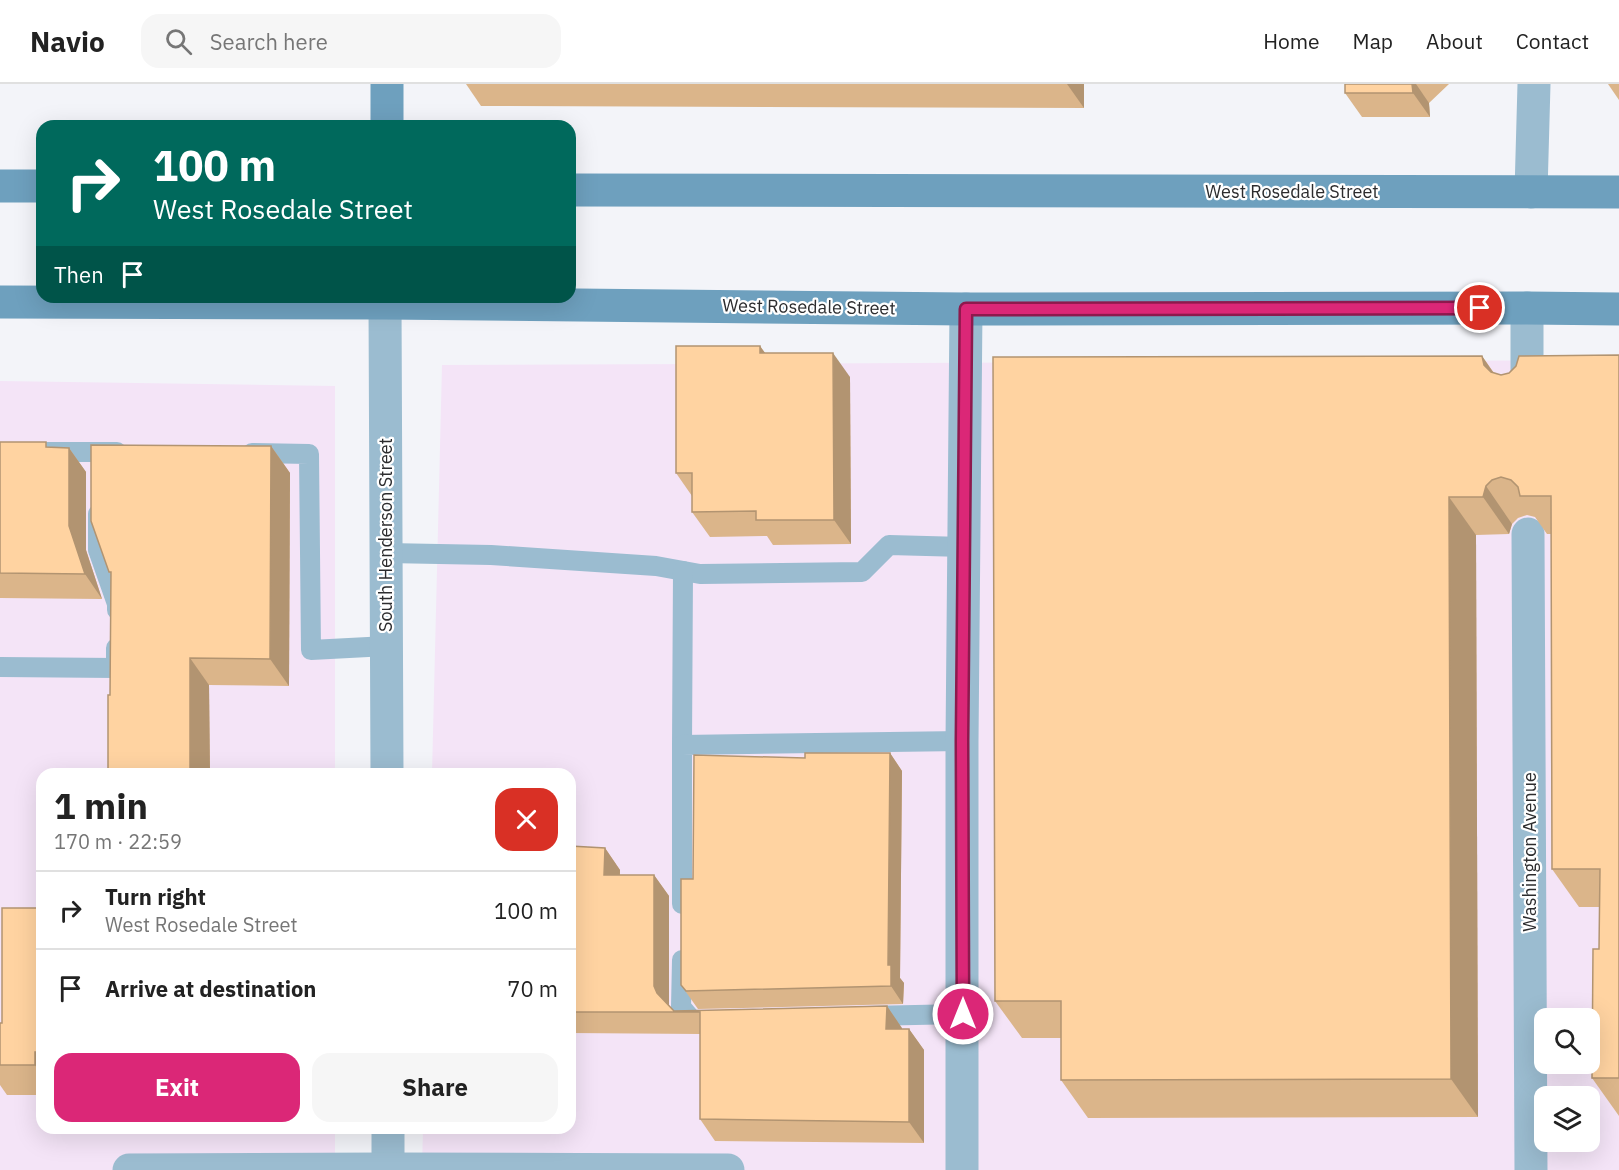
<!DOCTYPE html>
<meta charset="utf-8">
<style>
:root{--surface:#fff;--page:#f6f6f6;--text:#222;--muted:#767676;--line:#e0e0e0;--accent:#db2777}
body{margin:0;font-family:"IBM Plex Sans",sans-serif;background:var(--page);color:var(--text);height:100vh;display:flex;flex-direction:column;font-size:22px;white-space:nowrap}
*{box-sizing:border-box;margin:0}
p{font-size:20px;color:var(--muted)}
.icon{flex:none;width:33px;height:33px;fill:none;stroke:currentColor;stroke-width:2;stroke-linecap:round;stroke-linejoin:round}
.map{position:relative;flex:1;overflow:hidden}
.side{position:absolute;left:36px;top:684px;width:540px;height:366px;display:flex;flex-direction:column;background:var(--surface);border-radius:18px;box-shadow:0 6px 24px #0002}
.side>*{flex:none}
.banner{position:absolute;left:36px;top:36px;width:540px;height:183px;border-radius:18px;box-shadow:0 6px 24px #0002;background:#00695c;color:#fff;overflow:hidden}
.buttons{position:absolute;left:1534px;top:924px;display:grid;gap:12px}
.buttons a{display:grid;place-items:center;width:66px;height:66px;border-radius:12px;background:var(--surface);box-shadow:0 6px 24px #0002;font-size:30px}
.pin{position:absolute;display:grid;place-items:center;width:51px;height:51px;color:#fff;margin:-26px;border:3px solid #fff;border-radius:50%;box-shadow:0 2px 6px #0007}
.me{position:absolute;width:66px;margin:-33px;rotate:0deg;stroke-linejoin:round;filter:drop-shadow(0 0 4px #0008)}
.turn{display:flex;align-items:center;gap:21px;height:126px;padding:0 18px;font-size:27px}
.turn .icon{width:78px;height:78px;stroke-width:2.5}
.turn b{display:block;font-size:42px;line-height:51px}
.then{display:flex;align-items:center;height:57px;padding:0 18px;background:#0003;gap:12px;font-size:22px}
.round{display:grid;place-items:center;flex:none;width:63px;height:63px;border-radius:18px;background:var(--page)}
.headline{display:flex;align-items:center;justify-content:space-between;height:102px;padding:0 18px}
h1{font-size:36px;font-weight:700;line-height:45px}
.primary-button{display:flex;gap:12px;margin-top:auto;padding:12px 18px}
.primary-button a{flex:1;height:69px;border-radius:18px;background:var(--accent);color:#fff;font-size:24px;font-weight:700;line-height:69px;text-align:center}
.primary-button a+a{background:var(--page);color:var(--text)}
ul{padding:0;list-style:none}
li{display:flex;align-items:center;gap:18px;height:78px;padding:0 18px;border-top:2px solid var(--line)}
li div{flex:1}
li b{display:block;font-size:22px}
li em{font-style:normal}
header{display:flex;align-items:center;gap:36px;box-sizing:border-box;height:84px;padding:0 30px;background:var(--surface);border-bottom:2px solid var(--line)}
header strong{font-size:28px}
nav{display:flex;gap:33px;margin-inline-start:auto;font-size:21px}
.search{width:420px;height:54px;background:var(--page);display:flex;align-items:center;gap:15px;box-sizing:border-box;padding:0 21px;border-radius:18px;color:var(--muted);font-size:22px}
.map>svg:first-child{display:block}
.commercial{fill:#f4e4f7;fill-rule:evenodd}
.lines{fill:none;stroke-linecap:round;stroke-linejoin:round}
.lane{stroke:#9bbcd0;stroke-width:20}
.street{stroke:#9bbcd0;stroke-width:33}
.secondary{stroke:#6ea0be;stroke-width:33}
.wall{fill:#dbb58a}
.shaded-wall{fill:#b29471}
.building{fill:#ffd3a1;stroke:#b29471;stroke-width:1.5}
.route-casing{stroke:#8e194d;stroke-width:15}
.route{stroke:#db2777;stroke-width:10}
.labels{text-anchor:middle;stroke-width:4.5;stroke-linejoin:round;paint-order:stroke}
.street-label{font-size:18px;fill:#2c2c2e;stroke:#fff}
</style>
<header>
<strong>Navio</strong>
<div class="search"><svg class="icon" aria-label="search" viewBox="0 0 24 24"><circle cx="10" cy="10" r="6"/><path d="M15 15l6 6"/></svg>Search here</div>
<nav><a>Home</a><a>Map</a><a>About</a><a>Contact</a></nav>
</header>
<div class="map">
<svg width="1619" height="1086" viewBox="0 0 1619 1086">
<rect width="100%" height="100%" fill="#f3f4f9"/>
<g class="commercial">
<path d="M1619,276v810h-1197l1,-42h147v-354h-138l10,-409zM1545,934h45v46h-45zM1545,1012h45v46h-45z"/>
<path d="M0,297l335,5v388h-293v354h293v42h-335z"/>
</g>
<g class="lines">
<g class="lane">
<path d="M0,368h117"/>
<path d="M252,369l57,1 2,196 76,-4"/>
<path d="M98,430v36l19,54v6"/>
<path d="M387,469l104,2 165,11 44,8 162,-2 27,-27 75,2"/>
<path d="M0,583l116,1v-20"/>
<path d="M682,661l1,-174"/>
<path d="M682,820v-159l280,-4"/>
<path d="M682,876l-1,47 12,14 14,-1"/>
<path d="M868,932l94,-2"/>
</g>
<g class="street">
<path d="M1531,108l3,-108"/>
<path d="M385,219l2,471"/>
<path d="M1527,224v86"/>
<path d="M1528,450l3,636"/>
<path d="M388,1044v42"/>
<path d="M129,1086l259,-1 340,1"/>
<path d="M962,1086v-429l4,-432"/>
</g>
<g class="secondary">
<path d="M387,0v42"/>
<path d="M0,102h42"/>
<path d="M570,106l1049,2"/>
<path d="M0,218l385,1 581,6 561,-1 92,1"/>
</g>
</g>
<g class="wall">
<path d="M466,0h618v24l-603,-2z"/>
<path d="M1345,0h104l-20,19 1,14h-68l-17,-24z"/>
<path d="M1608,0h11v16z"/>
<path d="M760,262l5,7 85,24 1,167 -78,1 -6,-9 -57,1 -18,-25v-16l-16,-23z"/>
<path d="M1619,271v761l-27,-38 7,-129 1,-42h-21l-27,-38 -1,-335h-4l-12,-17 -8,-2 -9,3 -6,6 -3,10 -33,1 2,582 -390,1 -27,-38v-42h-39l-27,-37 487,-645 12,17 7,2z"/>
<path d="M0,358l49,5 20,1 17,24v78l16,49 -102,-1z"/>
<path d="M271,362l19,27 -1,213 -80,-1 1,89h-102l2,-79 1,-121 -2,-2z"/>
<path d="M890,669l12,18 -2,207 4,5 -1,21 -205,5 -17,-24 12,-106 112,-121z"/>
<path d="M570,762l35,2 15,22v5h34l15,21v110l5,5 213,-5 15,23h7l15,21v93l-209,-2 -15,-22v-85l-130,-1z"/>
<path d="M42,824v187h-35l-7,-10v-62h2z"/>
<path d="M230,1044h86v2l-85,-1z"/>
</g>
<g class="shaded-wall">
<path d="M1067,0h17v24z"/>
<path d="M1412,0h4l13,19 1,14 -17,-24z"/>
<path d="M760,262l17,24 -17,-17z"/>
<path d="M833,269l17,24 1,167 -17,-24z"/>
<path d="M1482,272l26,38 -24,-29z"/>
<path d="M271,362l19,27 -1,213 -19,-27z"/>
<path d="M69,364l17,24v78l16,49 -17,-25 -16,-48z"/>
<path d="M1486,402l26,38 -3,10 -26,-37z"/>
<path d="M1449,413l27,38 2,582 -27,-38z"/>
<path d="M190,574l19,27 1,89h-20z"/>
<path d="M890,669l12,18 -2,207 4,5 -1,21 -12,-18 -3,-21z"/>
<path d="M605,764l15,22 -1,26 -15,-21z"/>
<path d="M654,791l15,21v111l-12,-14 -3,-7z"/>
<path d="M887,922l15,22 -1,22 -15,-21z"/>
<path d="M909,945l15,21v93l-15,-21z"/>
<path d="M35,968l7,10v14l-7,-11z"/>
</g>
<g class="building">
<path d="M1345,0h67l1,9h-68z"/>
<path d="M676,262h84v7h73l1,167h-78v-9l-64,1v-39h-16z"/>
<path d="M1619,271v723h-27l1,-129h6l1,-80h-48l-1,-373h-31l-2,-9 -7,-7 -10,-3 -9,3 -6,6 -3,11h-34l2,582 -390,1v-79h-66l-2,-644 489,-1 2,9 7,7 10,3 8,-2 7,-7 3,-10z"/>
<path d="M0,358h46v5l23,1v78l16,48 -85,-1z"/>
<path d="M91,361l180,1 -1,213 -80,-1v116h-82v-79h2l1,-123h-2l-18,-51z"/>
<path d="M805,669h85l-2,212h3v21l-205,5 -5,-6v-106h12l1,-124 111,3z"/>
<path d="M570,762l35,2 -1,27h50v111l3,7 17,18 213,-5 -1,23h23v93l-209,-3v-107h-130z"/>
<path d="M2,824h40v144h-7v13h-35v-42h2z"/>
</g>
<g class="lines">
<g class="route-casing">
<path id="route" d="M963,930l-1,-273 4,-432 514,-1"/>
</g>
<use href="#route" class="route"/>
</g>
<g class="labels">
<g class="street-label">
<text x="1292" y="114">West Rosedale Street</text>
<text transform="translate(809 223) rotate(1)" y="6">West Rosedale Street</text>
<text transform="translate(386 451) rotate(-90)" y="6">South Henderson Street</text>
<text transform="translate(1530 768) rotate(-90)" y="6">Washington Avenue</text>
</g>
</g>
</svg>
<div class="buttons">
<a><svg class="icon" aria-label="search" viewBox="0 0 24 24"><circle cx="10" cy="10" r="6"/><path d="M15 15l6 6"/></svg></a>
<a><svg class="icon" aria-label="layers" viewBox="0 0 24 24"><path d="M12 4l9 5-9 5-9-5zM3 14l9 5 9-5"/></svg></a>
</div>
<div class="pin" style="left:1480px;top:224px;background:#d93025"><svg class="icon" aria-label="arrive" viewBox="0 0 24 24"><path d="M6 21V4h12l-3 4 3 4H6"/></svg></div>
<svg class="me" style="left:963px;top:930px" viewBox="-20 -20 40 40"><circle r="17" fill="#db2777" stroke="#fff" stroke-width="3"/><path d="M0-11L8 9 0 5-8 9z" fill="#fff"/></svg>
<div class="banner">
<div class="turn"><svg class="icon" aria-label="right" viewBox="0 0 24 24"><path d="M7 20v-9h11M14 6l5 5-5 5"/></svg><div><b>100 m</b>West Rosedale Street</div></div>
<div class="then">Then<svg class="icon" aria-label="arrive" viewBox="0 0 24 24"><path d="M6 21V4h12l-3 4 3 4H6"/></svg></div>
</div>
<section class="side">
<div class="headline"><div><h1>1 min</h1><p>170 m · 22:59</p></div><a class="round" style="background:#d93025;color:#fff"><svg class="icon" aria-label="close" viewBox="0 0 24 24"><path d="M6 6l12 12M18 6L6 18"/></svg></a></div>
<ul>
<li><svg class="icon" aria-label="right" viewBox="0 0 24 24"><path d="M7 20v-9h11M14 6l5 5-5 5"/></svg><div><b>Turn right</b><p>West Rosedale Street</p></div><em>100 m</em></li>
<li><svg class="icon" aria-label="arrive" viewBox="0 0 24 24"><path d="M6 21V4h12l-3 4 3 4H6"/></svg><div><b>Arrive at destination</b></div><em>70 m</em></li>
</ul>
<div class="primary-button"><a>Exit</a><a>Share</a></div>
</section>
</div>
